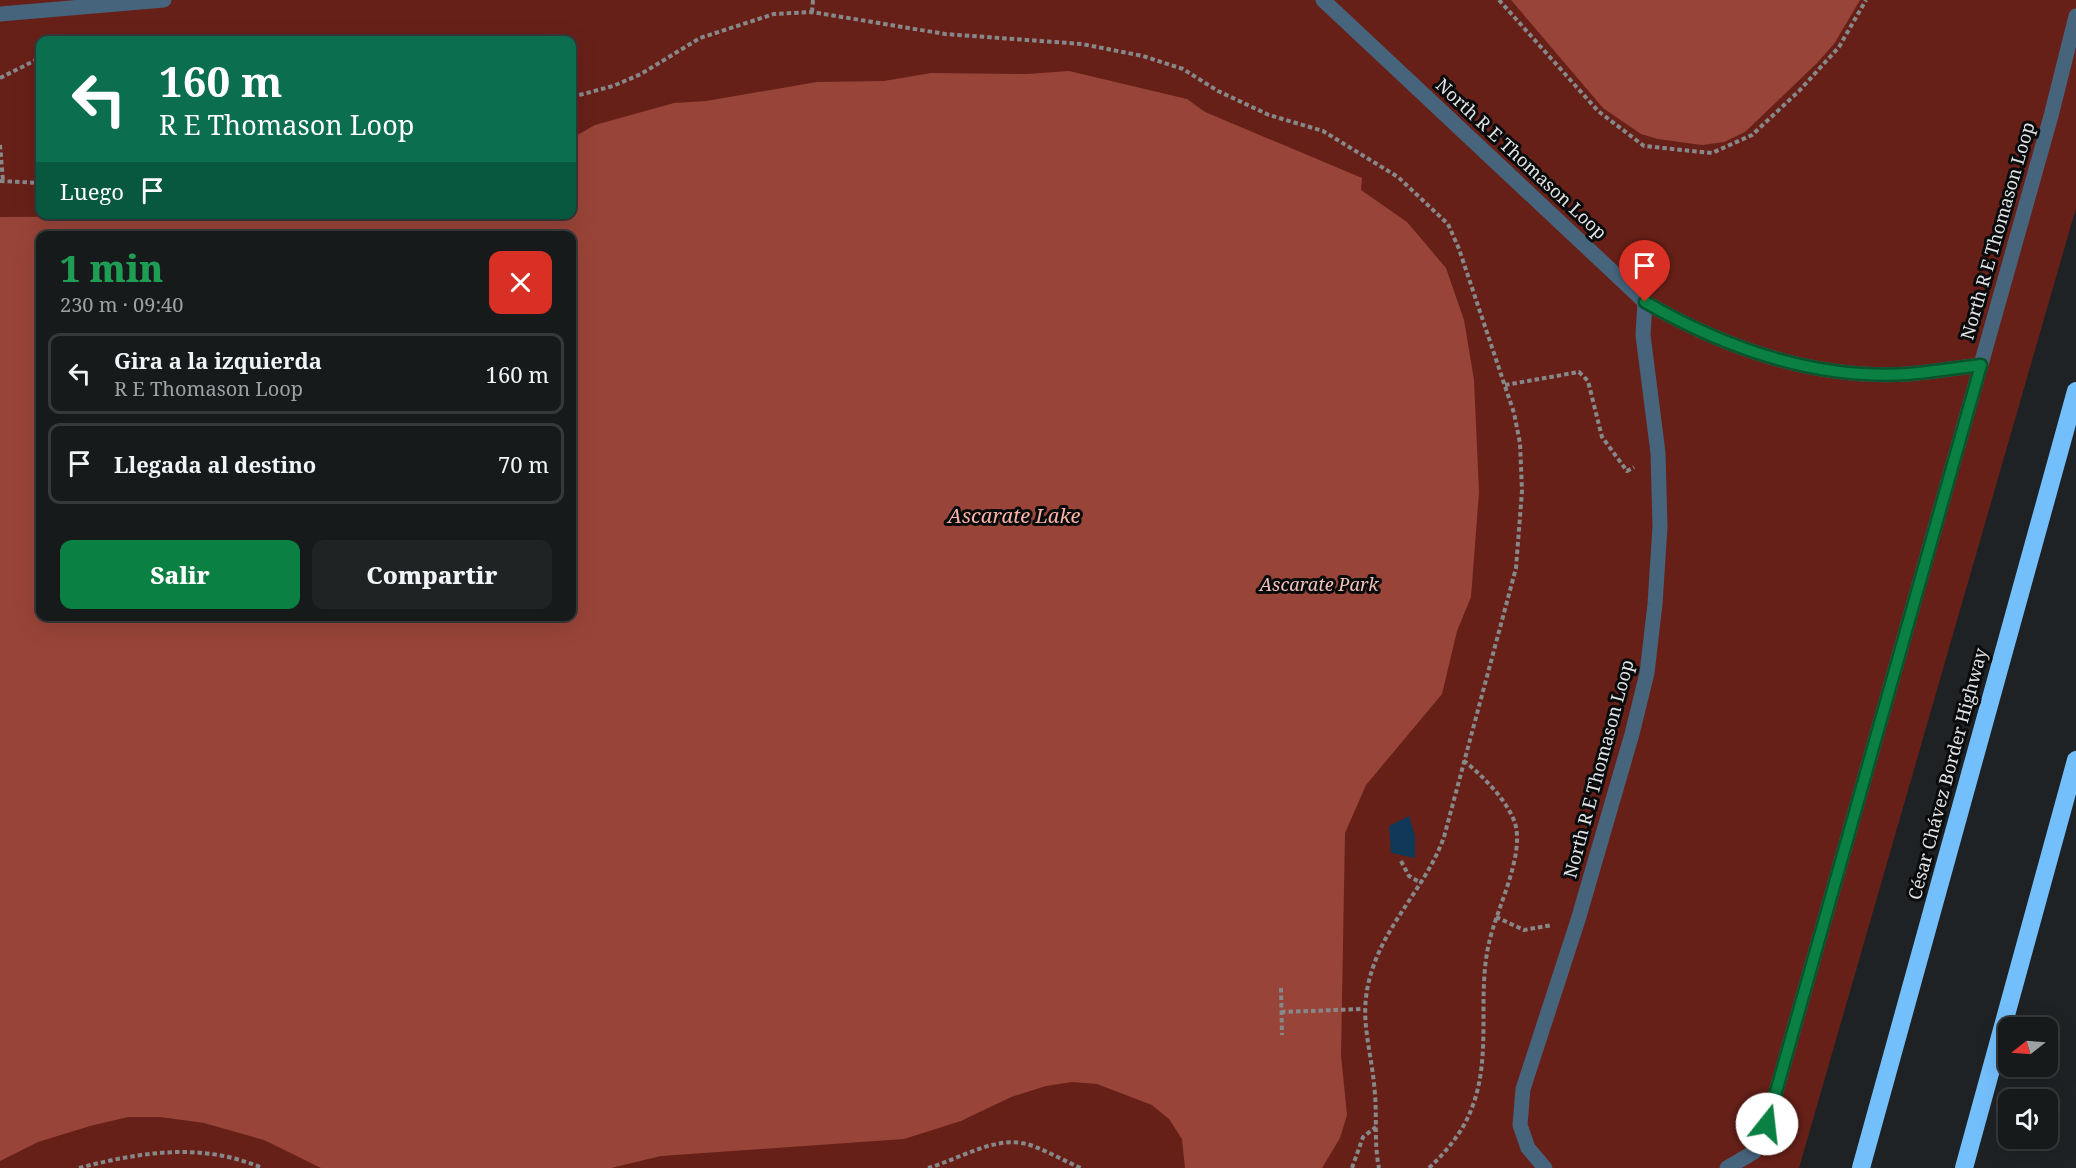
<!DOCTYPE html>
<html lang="es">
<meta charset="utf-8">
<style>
:root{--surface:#171a1b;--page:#202324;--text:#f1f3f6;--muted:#9ea1a3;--line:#36383a;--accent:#0b8043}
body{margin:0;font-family:"Noto Serif",serif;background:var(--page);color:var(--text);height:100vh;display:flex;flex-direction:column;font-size:22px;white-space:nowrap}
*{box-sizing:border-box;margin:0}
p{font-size:20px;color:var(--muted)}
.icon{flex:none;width:33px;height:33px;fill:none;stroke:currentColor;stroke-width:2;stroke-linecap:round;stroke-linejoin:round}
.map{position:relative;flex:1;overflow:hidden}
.side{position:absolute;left:36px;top:231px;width:540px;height:390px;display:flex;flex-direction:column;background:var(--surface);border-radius:12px;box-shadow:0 6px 24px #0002,0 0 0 2px var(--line)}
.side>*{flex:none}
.hud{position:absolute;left:36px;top:36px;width:540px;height:183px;border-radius:12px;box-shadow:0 6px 24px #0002,0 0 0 2px var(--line);background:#0b6e4f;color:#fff;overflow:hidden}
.needle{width:39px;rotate:253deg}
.controls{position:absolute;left:1998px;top:1017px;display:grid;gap:12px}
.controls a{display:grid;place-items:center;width:60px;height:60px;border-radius:12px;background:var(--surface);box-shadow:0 6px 24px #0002,0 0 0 2px var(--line);font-size:30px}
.pin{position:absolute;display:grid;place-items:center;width:51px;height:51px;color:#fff;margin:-62px -26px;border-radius:50% 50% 50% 0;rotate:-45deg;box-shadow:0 0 6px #0007}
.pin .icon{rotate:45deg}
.me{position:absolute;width:66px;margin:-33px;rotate:16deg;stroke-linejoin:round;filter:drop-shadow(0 0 4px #0008)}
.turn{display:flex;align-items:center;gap:21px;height:126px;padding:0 24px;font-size:27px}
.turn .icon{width:78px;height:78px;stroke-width:2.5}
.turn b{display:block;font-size:42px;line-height:51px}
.then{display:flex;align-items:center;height:57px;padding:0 24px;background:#0003;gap:12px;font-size:22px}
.round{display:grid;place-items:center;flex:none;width:63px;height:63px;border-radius:12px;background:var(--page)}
.summary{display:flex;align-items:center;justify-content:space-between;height:102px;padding:0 24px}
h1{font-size:36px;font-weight:800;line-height:45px;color:#1e9e55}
.action{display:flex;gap:12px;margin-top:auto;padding:12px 24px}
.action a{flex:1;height:69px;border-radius:12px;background:var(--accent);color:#fff;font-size:24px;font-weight:800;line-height:69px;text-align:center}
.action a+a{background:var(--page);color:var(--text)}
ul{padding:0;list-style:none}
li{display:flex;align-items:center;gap:18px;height:81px;margin:0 12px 9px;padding:0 12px;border:3px solid var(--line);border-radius:12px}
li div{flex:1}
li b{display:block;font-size:22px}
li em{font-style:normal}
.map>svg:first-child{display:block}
.green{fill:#672018;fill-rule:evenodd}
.water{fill:#994438;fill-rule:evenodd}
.building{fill:#0f3957}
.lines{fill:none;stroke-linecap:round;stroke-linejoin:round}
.path{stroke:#86888a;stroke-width:4;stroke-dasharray:4.5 3;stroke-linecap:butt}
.street{stroke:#46647c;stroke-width:15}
.highway{stroke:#73bffc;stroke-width:18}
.route-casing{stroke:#07532c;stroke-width:15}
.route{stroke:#0b8043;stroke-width:10}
.labels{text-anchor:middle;stroke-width:6;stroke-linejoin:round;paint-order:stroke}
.street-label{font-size:18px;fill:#e0e2e3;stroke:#0a0b0c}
.park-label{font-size:18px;font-style:italic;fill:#f3c2b9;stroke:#0a0b0c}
.water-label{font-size:20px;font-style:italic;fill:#fbb3a6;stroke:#0a0b0c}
</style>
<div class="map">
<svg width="2076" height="1168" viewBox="0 0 2076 1168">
<rect width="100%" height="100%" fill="#1f2224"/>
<path class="green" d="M0,0h2076v208l-277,960h-1799zM40,40h532v174h-532zM40,236h532v380h-532z"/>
<g class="water">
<path d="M1511,0h349l-26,44 -17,19 -72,69 -21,10 -22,3 -44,-6 -17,-5 -38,-26z"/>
<path d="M1069,71l118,28 18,13 157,66 -1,12 46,32 39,46 18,52 10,60 5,112 -8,105 -14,34 -15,63 -76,91 -21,48 -4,222 6,60 -7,23 -18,30h-137l-3,-29 -13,-20 -17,-14 -55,-21 -25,-2 -26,4 -35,11 -50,24 -57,18 -243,17 -50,12h-290l-57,-28 -60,-17 -44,-6h-32l-38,9 -52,16 -38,19v-944l572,-3v-76l23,-13 79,-22 32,-2 111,-19 67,-1 47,-8 96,1zM40,236h532v380h-532z"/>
</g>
<path class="building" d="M1409,816l6,20v22l-24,-5 -2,-27z"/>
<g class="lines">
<g class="path">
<path d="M1499,0l99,111 46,35 68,7 40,-18 47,-44 40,-44 27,-47"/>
<path d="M812,12l1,-12"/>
<path d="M0,78l40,-20"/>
<path d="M572,97l41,-11 28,-12 59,-36 74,-24 38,-2 133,22 137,10 61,12 40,13 35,22 51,24 54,16 75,46 50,47 11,25 55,164 6,30 2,48 -6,77 -72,269c-15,42 -47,75 -65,115 -26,59 -8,86 -4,143 2,25 -1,49 4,73"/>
<path d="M0,145l3,36"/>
<path d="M0,181l40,2"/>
<path d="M1505,385l74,-13 9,9 14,56 25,34 7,-4"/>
<path d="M1401,861l8,15 12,7"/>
<path d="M1496,917l28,13 28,-5"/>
<path d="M1281,988l1,47"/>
<path d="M1281,1012l82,-3"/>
<path d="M79,1168c61,-16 123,-26 183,0"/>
<path d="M928,1168c32,-9 69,-34 102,-23 18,6 34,16 51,23"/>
<path d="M1352,1168l11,-31 13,-10"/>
<path d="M1429,1168c25,-24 41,-46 49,-80 11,-48 0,-98 11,-145 7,-33 36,-87 26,-120 -8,-23 -33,-48 -52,-63"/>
</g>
<g class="street">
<path d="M1323,0l322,302c80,46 169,78 263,72 24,-2 49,-6 73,-9"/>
<path d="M0,14l164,-14"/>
<path d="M1545,1168l-17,-20 -8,-23 3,-36 55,-169 54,-186 15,-61 8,-69 5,-77 -2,-74 -15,-118 2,-33"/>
<path d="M1727,1168l27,-16 13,-28 284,-1008 25,-100"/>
</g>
<g class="highway">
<path d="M1861,1168l215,-777"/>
<path d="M1964,1168l112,-408"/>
</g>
</g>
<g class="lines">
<g class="route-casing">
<path id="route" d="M1645,302c80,46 169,78 263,72 24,-2 49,-6 73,-9l-214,759"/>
</g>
<use href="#route" class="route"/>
</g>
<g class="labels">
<g class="street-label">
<text transform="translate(1521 159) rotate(43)" y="6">North R E Thomason Loop</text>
<text transform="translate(1998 231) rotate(-74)" y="6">North R E Thomason Loop</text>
<text transform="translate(1599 769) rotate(-75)" y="6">North R E Thomason Loop</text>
<text transform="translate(1948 774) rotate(-75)" y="6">César Chávez Border Highway</text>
</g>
<g class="park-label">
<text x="1319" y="591">Ascarate Park</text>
</g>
<g class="water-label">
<text x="1014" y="523">Ascarate Lake</text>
</g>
</g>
</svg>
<div class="controls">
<a><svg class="needle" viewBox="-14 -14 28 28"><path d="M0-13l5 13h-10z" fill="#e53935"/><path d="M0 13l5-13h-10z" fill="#9ea1a3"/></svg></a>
<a><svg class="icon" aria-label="sound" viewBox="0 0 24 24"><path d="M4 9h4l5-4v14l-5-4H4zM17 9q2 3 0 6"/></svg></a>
</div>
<div class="pin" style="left:1645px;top:302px;background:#d93025"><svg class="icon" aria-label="arrive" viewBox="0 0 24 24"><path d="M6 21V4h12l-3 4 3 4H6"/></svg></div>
<svg class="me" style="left:1767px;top:1124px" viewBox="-20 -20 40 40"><circle r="19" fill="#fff"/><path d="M0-13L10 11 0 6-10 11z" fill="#0b8043"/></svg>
<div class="hud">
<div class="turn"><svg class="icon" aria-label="left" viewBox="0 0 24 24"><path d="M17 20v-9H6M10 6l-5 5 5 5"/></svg><div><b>160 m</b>R E Thomason Loop</div></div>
<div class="then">Luego<svg class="icon" aria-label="arrive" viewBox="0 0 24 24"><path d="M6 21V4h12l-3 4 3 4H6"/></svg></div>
</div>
<section class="side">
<div class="summary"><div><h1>1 min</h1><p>230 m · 09:40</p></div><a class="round" style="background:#d93025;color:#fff"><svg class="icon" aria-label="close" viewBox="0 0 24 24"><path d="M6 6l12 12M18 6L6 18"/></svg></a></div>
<ul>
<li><svg class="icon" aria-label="left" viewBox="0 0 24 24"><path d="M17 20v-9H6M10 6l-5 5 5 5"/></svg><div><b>Gira a la izquierda</b><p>R E Thomason Loop</p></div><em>160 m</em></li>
<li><svg class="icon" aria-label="arrive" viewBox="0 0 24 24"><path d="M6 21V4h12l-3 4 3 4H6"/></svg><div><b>Llegada al destino</b></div><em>70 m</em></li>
</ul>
<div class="action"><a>Salir</a><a>Compartir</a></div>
</section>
</div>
